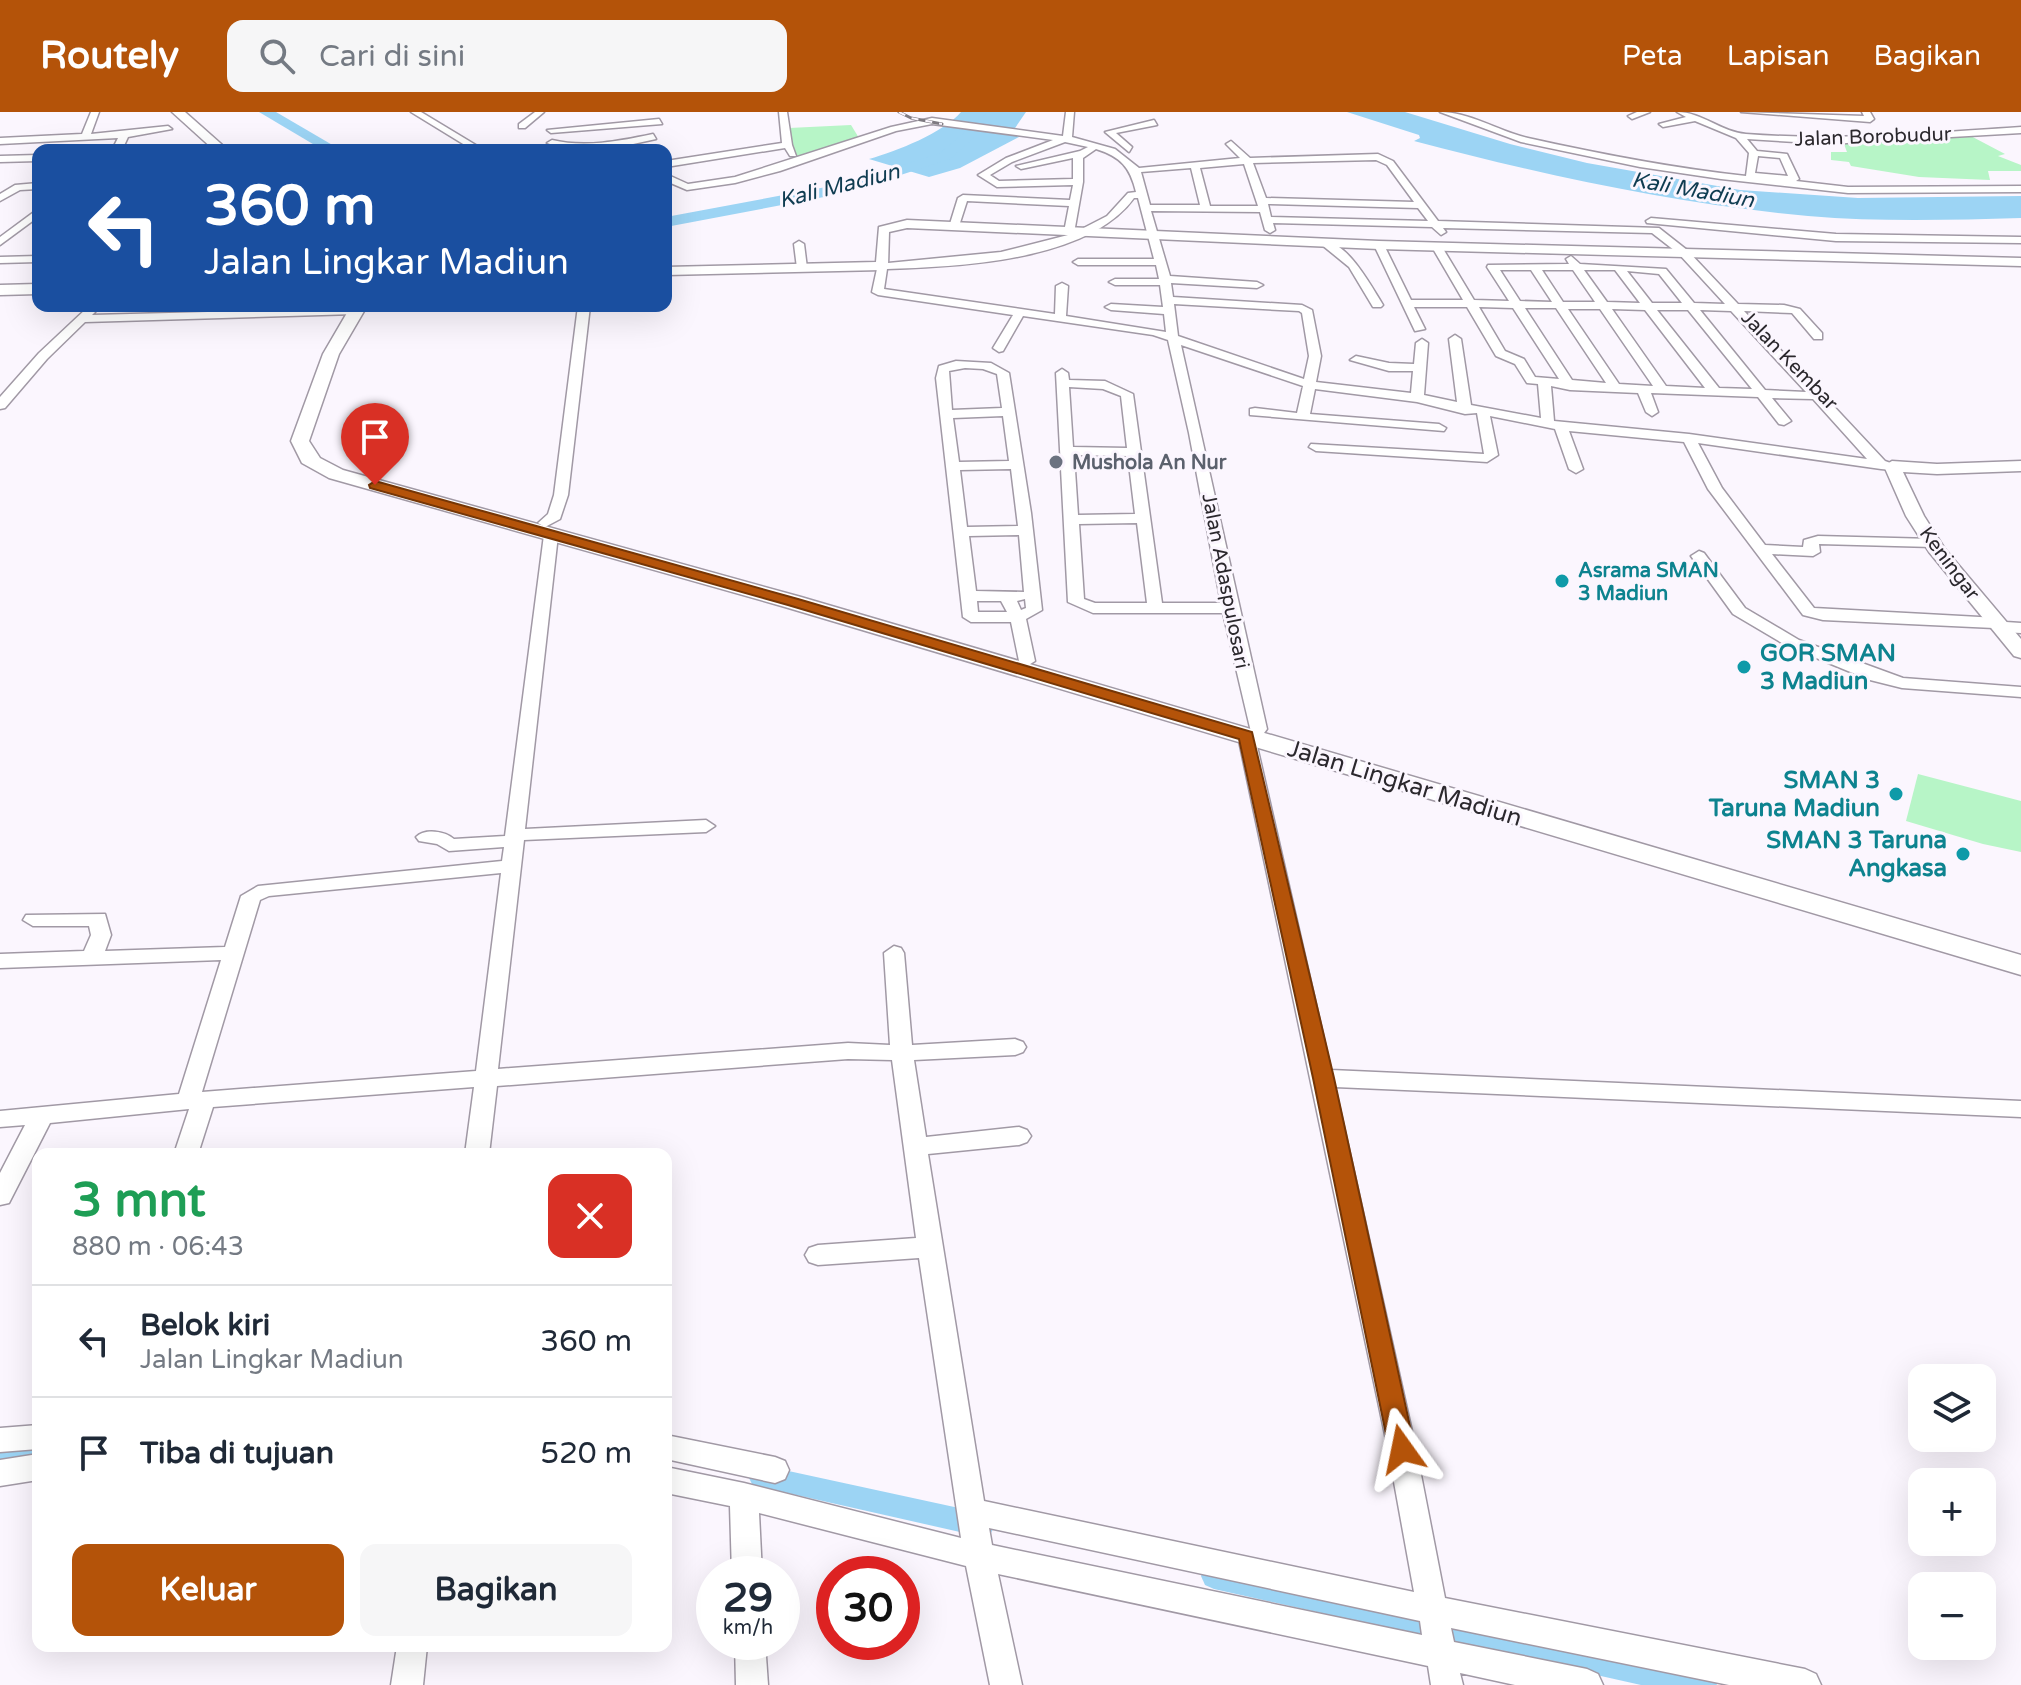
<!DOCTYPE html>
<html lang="id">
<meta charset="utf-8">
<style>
:root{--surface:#fff;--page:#f6f6f7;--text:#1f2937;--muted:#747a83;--line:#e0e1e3;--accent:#b45309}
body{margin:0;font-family:"Varela Round",sans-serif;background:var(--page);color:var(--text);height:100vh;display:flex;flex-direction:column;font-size:30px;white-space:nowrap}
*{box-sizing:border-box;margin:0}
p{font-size:26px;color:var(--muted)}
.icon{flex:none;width:44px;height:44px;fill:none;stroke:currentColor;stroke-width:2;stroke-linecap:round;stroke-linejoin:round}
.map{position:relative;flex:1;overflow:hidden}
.details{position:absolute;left:32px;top:1036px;width:640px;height:504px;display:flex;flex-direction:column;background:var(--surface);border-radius:16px;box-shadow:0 8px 32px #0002}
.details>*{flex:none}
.guide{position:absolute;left:32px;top:32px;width:640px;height:168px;border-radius:16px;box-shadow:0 8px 32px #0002;background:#1a4fa0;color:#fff;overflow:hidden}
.tools{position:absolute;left:1908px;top:1252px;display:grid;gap:16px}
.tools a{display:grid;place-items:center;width:88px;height:88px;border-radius:16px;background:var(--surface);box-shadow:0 8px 32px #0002;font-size:40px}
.speed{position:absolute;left:696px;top:1444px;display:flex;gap:16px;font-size:40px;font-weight:700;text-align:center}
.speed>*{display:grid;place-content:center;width:104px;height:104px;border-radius:50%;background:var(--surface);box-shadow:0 8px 32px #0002;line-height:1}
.speed small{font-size:20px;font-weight:400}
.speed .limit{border:12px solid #d22;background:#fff;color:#111}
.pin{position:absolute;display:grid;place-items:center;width:68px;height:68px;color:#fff;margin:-82px -34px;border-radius:50% 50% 50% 0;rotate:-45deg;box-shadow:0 0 8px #0007}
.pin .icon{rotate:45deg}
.me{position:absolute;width:88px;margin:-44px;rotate:348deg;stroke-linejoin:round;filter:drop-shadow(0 0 6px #0008)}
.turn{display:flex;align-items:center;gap:28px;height:168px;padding:0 40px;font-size:36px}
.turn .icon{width:104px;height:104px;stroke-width:2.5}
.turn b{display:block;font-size:56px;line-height:68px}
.round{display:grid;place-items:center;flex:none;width:84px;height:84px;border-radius:16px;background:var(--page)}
.overview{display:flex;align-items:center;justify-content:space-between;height:136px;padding:0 40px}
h1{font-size:48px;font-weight:800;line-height:60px;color:#1e9e55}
.action{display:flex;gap:16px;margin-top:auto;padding:16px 40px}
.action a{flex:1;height:92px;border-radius:16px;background:var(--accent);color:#fff;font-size:32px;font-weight:800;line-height:92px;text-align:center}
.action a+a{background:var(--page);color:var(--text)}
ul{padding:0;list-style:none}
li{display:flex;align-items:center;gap:24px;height:112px;padding:0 40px;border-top:2px solid var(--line)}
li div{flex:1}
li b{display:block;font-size:30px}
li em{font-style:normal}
header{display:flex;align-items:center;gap:48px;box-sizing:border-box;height:112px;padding:0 40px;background:var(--accent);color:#fff}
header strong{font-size:38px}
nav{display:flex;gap:44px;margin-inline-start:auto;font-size:28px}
.search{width:560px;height:72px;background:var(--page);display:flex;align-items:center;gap:20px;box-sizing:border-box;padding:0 28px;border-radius:16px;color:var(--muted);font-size:30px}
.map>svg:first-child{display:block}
.green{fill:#b7f5c7}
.water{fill:#9cd4f4}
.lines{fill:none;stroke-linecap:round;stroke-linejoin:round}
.canal{fill:#9cd4f4;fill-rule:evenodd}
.river{fill:#9cd4f4;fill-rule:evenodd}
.minor-casing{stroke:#a199a5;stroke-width:3}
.tertiary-casing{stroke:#a199a5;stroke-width:3}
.secondary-casing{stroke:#a199a5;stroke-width:3}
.minor{fill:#fff;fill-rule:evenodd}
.tertiary{fill:#fff;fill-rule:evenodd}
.secondary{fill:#fff;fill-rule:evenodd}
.rail-casing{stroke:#7e7a81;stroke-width:3}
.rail{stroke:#fbf6fe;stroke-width:2;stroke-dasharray:7;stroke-linecap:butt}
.route{fill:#b45309;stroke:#753606;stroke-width:2}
.worship-dot{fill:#6b7280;stroke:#fbf6fe;stroke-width:3}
.culture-dot{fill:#0f9aa8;stroke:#fbf6fe;stroke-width:3}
.labels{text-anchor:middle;stroke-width:6;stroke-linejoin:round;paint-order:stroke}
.far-street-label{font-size:20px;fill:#2b282d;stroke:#fbf6fe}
.far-worship-label{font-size:20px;font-weight:bold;fill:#5b616d;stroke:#fbf6fe;text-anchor:start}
.far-culture-label{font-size:20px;font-weight:bold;fill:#0d838f;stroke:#fbf6fe;text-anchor:start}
.far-water-label{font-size:22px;font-style:italic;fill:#0f3c51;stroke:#fbf6fe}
.culture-label{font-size:24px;font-weight:bold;fill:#0d838f;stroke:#fbf6fe;text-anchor:end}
.street-label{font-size:24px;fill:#2b282d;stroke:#fbf6fe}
</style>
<header>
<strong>Routely</strong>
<div class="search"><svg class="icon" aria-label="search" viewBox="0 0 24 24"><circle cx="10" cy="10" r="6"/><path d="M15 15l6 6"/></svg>Cari di sini</div>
<nav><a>Peta</a><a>Lapisan</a><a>Bagikan</a></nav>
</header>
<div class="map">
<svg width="2021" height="1573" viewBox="0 0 2021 1573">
<rect width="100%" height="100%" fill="#fbf6fe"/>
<g class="green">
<path d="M851,13l8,13 -61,21 -8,-11 -1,-20z"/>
<path d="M1967,22l38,20 -7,2 23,9v6h-33l2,9 -71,-3 -68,-11 -2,-4 -18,-2v-8h16l-5,-13z"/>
<path d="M1918,662l103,27v51l-38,-8 -77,-23z"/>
</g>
<g class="water">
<path d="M961,0h65l-13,19 8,5 -61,32 -31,9 -60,-18c28,-8 74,-26 92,-47z"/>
<path d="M1347,0h58l105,32 77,19 153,27 118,8 163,-2v22c-71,2 -142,4 -213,-2 -133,-12 -265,-41 -394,-75l6,-3 -1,-3z"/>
</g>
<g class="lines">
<g class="canal">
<path d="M38,1332v22l-38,4v-22z"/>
<path d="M761,1353l221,48 9,4 4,8 -4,8 -9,4 -221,-50 -9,-3 -4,-8 4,-8z"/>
<path d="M1214,1451l489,108 10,4 4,10h-76l-427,-96 -9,-4 -4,-9 4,-9z"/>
</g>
<g class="river">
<path d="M259,0h17l65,38h-18z"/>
<path d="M988,0h15l-53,47 -105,34 -179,34v-10l176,-33 98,-31z"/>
</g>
<g class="minor-casing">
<g id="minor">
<path d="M91,0h8l-8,22 77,-8 4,3 -44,8 -6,13h-10l6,-12 -118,6v-6l82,-4z"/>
<path d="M411,0h10l63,38h-11z"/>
<path d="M535,0h9l-19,16h-6v-4z"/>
<path d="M779,0h8l5,33 4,11h-6l-5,-8 -119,19v-6l116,-18z"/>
<path d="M1066,0h8l-2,25 43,12 24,19 101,-10 -14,-14 5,-3 19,17 128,-4 15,7 45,60 221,7 28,22 51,54 46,1 16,4 22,24v6h-8l-22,-26 -48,-2 76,81 7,1v6l58,62 14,5 -7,4 -11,-1 -183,-26 24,45 43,57 38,2 1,-7 14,-4 115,3 7,4 -7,4 -114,-3 1,8 -7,4 -41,-2 42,54 184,10 8,4 15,1v10l-19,-1 -8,-4 -171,-8 -20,-5 -95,-126 -24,-47 -115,-11 14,38 -7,4 -7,-4 -14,-40 -65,-13 8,39 -11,7 -171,-11 -7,-4 2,-3 173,10 -7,-41 -12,1 -48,-12 -102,-13 -5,25 129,10 7,4 -2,3 -194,-16v-6l5,-1 42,5 6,-27 -122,-41 86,384 -3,4h-10l77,337 690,31v16l-686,-30 81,362 29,149 360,71 11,5 5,11h-92l-278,-57 3,14 133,27 11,5 5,11h-88l-55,-12 3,12h-32l-3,-19 -430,-92 24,111h-32l-24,-119 -207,-53 3,61h-30l-2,-68 -64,-13v-26l78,16 217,55 -42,-280 -101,7 -9,-3 -4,-7 4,-7 9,-3 98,-7 -24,-178 -44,-1 -351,27 -8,68h-24l9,-67 -261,20 -15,47h-24l15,-45 -139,14 -41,80 -9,2v-32l25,-48 -25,2v-16l179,-17 42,-134 -221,8v-14l84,-3 7,-16 -2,-9h-56l-10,-6 3,-5 79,-1 6,21 -6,16 120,-4 16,-51 17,-10 244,-25 2,-14 -55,4 -12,-7 -18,-3 -3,-4c9,-9 29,-6 38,2l51,-3 39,-301 7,-4 5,1 2,3 -33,294 181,-9 9,6 -9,6 -182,8 -26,229 350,-26 42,2 -6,-92 10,-7 7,2 3,5 8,92 103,-6 8,3 3,5 -3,5 -8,3 -101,5 12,77 93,-10 8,3 4,6 -4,6 -8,3 -91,9 56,347 430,91 -26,-143 -150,-713 3,-4h10l-28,-119h-130l-25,-11 -12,-229 6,-4 6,4 1,7 36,1 28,13 29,209h59l-32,-170 -21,-93 -15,-5 -130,-19 -20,35 -4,1 -6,-4 20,-33 -135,-20 -6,-3 6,-28 123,-12 67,-17 -4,-3 5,-26 -102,-5 -9,28 -9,-2 9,-29 5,-3 107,5 3,-15 -76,2 -19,-12 28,-17 47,-18 -121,-16 -36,7 -116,40 -45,12 -48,7 -21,-9v-7l22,10 47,-7 156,-50 41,-9 131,18zM1065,30l23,5 -8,4 -64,15 5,3 52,-11v21l-74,2 -9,-6 22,-13zM1096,37c25,8 34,18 40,43l-8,1 -21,23 -33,17 9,-51v-24zM1376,48l11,5 27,37 -148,-4 -13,-35zM1244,52l14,42h-48l-10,-38zM1191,56l9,37h-50l-9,-33zM1134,86h4l16,61h-76l-5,3 5,3h78l3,14h-44l-6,3 6,3h45l3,22 -52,-3 -6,3 6,3 53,4 2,18 -100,-16 2,-30 -6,-3 -6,3 -1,28 -171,-25 3,-20c71,-2 202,-8 247,-71zM1268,92l150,4 10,13 -157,-4zM1151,99l109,1 5,18 5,3 5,-3 -2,-7 159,4 9,8 5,-3 -3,-4 209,5 27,21 46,50 -31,-1 -28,-34 -86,-5 -9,-8 -5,3 3,5 -81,1 -1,2 22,34 -35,-1 -32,-53 -5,-3 -5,3 31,53h-52l-27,-55 -5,-3 -5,3 41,86 10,-2 -11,-22h53l29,49 19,8 12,19 11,1 3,34 -70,-13 -10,-66 -6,-4 -6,4 8,63 -33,-7 4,-52 -6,-4 -6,4 -2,21 -25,-1 -33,-7 -6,4 39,11h24l-2,22 -95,-11 5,-26 -9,-46 -10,-5 -129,-8 -2,-14 86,5 6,-3 -6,-3 -87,-6zM1500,158h31l21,32 -32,-1zM1542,158h31l22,32h-32zM1584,158h31l25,33 -33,-1zM1627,159l32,3 23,29h-30zM1174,192l125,7 3,2 7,43 -5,23 -126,-43zM1479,195l34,1 46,71 -24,-2 -11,-18 -19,-8zM1525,196h31l50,75 -34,-3zM1568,197h32l53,77 -34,-2zM1612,197l33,1 60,78 -39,-2zM1657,198h31l64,79 -33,-1zM1700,198l31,1 75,81 -41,-2zM1551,274l19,4 68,3 8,19 6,4 6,-4 -7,-19 107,4 21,27 5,1 7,-4 -19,-23 41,1 54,60 -178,-25 -135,-13zM1069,275l34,2 18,7 6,52 -54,-1zM1074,343l54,1 7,58 -57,1zM1137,411l10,80h-52l-11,-4 -5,-75zM501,761l-25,198 -274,21 58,-192 9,-4zM989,1416l431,93 2,14 -430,-90z"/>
<path d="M1440,0c30,0 58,19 88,26 72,16 144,30 218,38l3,-23 -13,-15 -41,-17 -32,6 -4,-3 27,-7 -9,-5c25,0 44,20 69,22 92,7 183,-1 275,-7v6l-192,11 -82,-5 10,12 30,3 12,25 -3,2 52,6 173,-1v6l-173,1 -127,-14 -81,-12 -119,-25zM1758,44l22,2 8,18 -33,-3z"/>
<path d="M1637,0h13l-18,7 -4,-3z"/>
<path d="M1741,0l123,4 -2,-4h8l4,7 -4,3z"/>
<path d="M659,7l3,5 -111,9 -4,-3z"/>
<path d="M1154,8l3,5 -41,8 16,14 -3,5 -24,-20z"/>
<path d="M653,22l3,5 -32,7 1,4h-10v-3l-47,3 -21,-7 5,-3c33,8 68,1 101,-6z"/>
<path d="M38,43v6l-38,1v-6z"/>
<path d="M38,71v6l-18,1 -20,11v-7l15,-9z"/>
<path d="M38,97v8l-38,28v-8z"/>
<path d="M1651,106l185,16 185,3v6l-185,-2 -189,-18 -1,-2z"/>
<path d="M799,129l5,3 3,24 -5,3 -5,-3 -3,-24z"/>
<path d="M1322,129c25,-1 49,45 61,64l-2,2h-8l-24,-40 -27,-22z"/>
<path d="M38,144v6l-38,1v-6z"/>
<path d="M578,194h12l-22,189 -8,24 -15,8 -7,-4 10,-9 6,-19z"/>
<path d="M87,196l10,2 -5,5 264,-7 6,3 -6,3 -271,8 -38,37 -42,49 -5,1v-12l39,-44z"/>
<path d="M956,249l35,2 18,10 22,140 11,97 -16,9 9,42 -8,5 -8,-5 -8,-39h-40l-8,-5 -27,-239 3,-12zM965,256l18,1 14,5 5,34 -50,2 -3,-39zM1003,304l6,45 -50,1 -6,-44zM1011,357l7,57 -51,1 -7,-57zM1019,423l5,57 -48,-1 -7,-55zM1025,487l1,9 -5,2 -4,-9zM977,489h24l6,11h-29z"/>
<path d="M1699,439l5,2 41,55 54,32 104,38 118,9v10l-119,-9 -32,-8 -83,-34 -54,-32 -42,-58z"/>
<path d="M38,1313v24l-38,3v-24z"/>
<path d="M666,1323l109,22 10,4 4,9 -4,9 -10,4 -109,-24z"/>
<path d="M38,1342v26l-38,6v-26z"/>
<path d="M735,1530h30l3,43h-32z"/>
<path d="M397,1534h30l-4,39h-32z"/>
</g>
</g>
<g class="tertiary-casing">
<g id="tertiary">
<path d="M907,108l472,21 642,17v8l-642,-17 -472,-21 -18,4 -1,34 -6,4 -216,5v-8l210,-5 3,-35z"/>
<path d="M1892,349l45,3 84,-3v10l-84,3 -34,-2 21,44 21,33 76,90v19l-7,-2 -85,-104 -23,-36 -22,-50z"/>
</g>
</g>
<g class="secondary-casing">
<g id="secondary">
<path d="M172,0h13l43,38h-14z"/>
<path d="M38,172v10l-38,1v-10z"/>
<path d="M351,194h16l-28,48 -30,87 11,17 23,12 458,127 1220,358v20l-1236,-368 -456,-129 -27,-15 -11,-22 32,-87z"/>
</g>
</g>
<use href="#minor" class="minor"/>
<use href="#tertiary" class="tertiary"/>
<use href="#secondary" class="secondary"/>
<g class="rail-casing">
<path id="rail" d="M899,0l12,6 31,6"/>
</g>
<use href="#rail" class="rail"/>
</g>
<path class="route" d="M375,369l423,118 454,133 82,346 81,371 -4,8 -9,3 -9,-3 -4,-8 -76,-371 -74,-339 -451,-134 -418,-117 -1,-3z"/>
<circle class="worship-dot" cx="1056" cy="350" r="8"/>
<g class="culture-dot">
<circle cx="1562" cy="469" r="8"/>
<circle cx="1744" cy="555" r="8"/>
<circle cx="1896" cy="682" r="8"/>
<circle cx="1963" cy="742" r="8"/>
</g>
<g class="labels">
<g class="far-street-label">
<text transform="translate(1873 24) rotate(-2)" y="7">Jalan Borobudur</text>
<text transform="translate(1790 248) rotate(46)" y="7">Jalan Kembar</text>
<text transform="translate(1950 451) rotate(53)" y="7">Keningar</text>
<text transform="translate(1226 469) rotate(79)" y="7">Jalan Adaspulosari</text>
</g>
<g class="far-worship-label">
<text x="1072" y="357">Mushola An Nur</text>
</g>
<g class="far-culture-label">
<text x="1578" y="465">Asrama SMAN<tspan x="1578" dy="23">3 Madiun</tspan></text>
</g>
<g class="far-water-label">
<text transform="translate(839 73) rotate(-14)" y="8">Kali Madiun</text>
<text transform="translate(1693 77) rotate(10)" y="8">Kali Madiun</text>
</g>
<g class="culture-label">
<text x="1760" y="549" text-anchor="start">GOR SMAN<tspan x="1760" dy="28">3 Madiun</tspan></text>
<text x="1880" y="676">SMAN 3<tspan x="1880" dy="28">Taruna Madiun</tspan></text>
<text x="1947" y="736">SMAN 3 Taruna<tspan x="1947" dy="28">Angkasa</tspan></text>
</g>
<g class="street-label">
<text transform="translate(1405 671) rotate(17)" y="8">Jalan Lingkar Madiun</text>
</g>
</g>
</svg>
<div class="tools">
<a><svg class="icon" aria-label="layers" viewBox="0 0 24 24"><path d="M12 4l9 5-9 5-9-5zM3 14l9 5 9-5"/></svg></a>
<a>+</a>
<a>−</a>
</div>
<div class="speed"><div>29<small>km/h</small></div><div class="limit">30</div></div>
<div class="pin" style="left:375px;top:373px;background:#d93025"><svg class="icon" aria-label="arrive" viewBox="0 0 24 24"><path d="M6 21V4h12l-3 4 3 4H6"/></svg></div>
<svg class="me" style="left:1402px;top:1337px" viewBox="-20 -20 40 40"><path d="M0-17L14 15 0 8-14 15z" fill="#b45309" stroke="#fff" stroke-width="4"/></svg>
<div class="guide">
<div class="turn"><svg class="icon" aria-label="left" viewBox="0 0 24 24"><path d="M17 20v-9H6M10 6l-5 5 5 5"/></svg><div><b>360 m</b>Jalan Lingkar Madiun</div></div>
</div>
<section class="details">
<div class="overview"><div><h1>3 mnt</h1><p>880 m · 06:43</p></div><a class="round" style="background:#d93025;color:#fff"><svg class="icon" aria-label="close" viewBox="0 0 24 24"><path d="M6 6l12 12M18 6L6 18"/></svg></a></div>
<ul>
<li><svg class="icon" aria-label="left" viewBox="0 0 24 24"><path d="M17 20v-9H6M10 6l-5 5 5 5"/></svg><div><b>Belok kiri</b><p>Jalan Lingkar Madiun</p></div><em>360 m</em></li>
<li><svg class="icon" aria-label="arrive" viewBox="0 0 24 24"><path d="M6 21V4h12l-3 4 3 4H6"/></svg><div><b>Tiba di tujuan</b></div><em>520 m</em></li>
</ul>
<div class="action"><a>Keluar</a><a>Bagikan</a></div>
</section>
</div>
